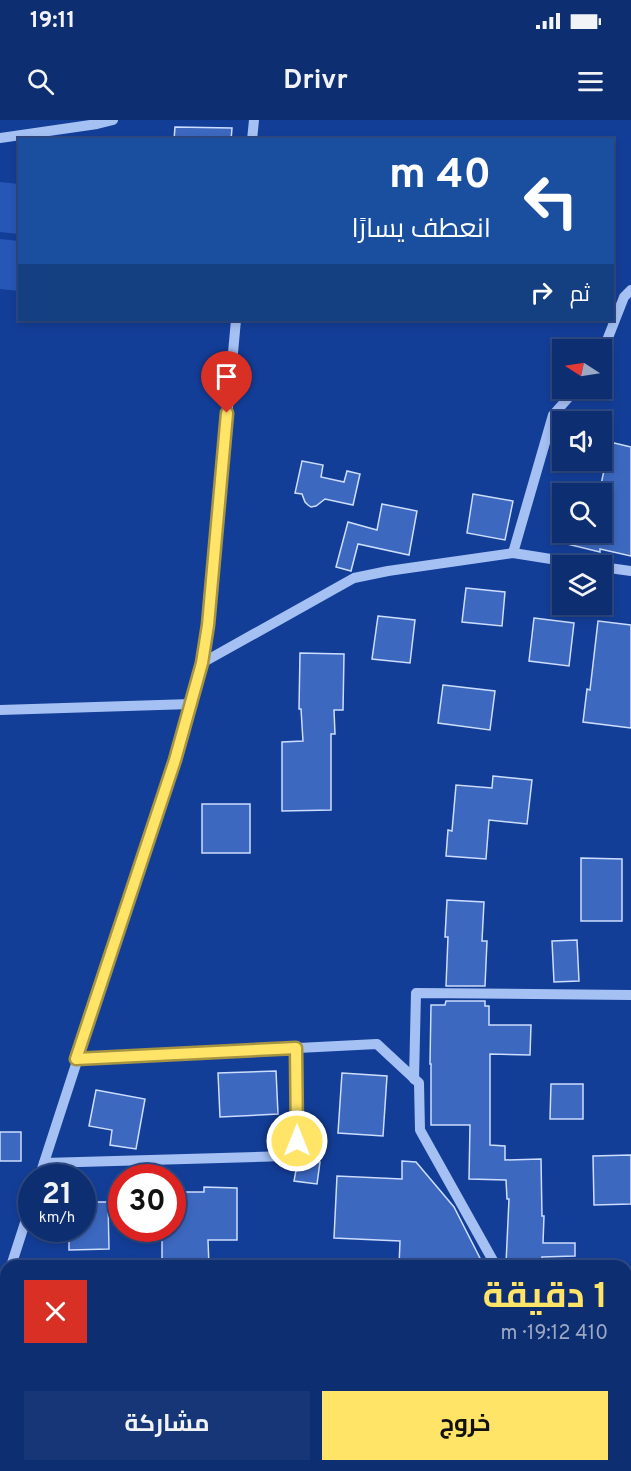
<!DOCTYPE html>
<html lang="ar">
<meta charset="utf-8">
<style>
:root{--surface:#0e2e72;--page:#173677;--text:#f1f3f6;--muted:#9ba8c4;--line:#2e4a84;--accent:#ffe467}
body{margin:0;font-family:Overpass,Cairo,sans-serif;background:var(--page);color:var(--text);direction:rtl;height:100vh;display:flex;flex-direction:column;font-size:22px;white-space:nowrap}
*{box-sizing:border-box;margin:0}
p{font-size:20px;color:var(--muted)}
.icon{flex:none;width:33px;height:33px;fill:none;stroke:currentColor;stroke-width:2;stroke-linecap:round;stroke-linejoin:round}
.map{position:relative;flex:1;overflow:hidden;direction:ltr}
.drawer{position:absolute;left:0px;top:1140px;width:632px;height:212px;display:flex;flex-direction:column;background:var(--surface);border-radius:18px 18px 0 0;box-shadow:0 3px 9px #0003,0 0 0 2px var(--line);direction:rtl}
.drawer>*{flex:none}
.top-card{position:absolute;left:18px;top:18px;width:596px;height:183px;border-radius:0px;box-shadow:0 3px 9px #0003,0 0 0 2px var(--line);direction:rtl;background:#1a4fa0;color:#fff;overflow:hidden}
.needle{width:39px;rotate:282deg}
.fabs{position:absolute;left:552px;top:219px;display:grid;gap:12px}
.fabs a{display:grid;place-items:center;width:60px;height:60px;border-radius:0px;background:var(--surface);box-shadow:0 3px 9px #0003,0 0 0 2px var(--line);font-size:30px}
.speed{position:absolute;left:18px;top:1044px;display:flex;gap:12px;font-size:30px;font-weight:700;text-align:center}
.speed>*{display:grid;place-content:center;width:78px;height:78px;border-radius:50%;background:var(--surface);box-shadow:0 3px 9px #0003,0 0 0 2px var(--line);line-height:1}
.speed small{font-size:15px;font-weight:400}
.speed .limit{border:9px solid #d22;background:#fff;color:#111}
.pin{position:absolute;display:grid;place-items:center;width:51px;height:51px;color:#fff;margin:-62px -26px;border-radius:50% 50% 50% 0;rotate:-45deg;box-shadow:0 0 6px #0007}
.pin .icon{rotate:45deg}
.me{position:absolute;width:66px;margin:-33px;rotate:0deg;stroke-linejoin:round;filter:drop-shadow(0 0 4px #0008)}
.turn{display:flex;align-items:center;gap:21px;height:126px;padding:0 24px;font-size:27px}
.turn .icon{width:78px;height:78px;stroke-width:2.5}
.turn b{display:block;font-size:42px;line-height:51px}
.then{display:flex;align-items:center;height:57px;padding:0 24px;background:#0003;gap:12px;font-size:22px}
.round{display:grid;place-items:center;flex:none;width:63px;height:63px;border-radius:0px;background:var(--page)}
.summary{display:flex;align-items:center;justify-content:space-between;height:102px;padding:0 24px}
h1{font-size:36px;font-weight:700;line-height:45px;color:var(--accent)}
.primary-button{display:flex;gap:12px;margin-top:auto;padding:12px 24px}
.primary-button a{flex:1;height:69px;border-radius:0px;background:var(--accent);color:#111;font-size:24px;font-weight:700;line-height:69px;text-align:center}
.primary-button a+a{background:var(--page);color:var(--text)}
.status{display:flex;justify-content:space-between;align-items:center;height:42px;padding:0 30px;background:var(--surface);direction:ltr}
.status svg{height:16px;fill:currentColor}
header{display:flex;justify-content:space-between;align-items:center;height:78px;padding:0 24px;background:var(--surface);font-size:27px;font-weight:700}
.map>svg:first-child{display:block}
.green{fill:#2657b6}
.building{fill:#3c68c0;stroke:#cdddfd;stroke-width:1.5}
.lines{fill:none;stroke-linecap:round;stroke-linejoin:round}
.minor{stroke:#a5c0f3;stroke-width:10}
.route-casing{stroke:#a69443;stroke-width:15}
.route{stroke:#ffe467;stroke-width:10}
</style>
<div class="status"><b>19:11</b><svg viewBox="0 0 49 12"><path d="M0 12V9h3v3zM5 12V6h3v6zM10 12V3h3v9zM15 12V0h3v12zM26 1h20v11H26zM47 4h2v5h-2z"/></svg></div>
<header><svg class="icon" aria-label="menu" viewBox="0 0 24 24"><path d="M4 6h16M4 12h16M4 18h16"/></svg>Drivr<svg class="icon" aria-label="search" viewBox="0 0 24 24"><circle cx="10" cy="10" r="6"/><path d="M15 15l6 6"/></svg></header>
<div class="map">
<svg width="631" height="1351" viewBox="0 0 631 1351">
<rect width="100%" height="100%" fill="#133e98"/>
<g class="green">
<path d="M0,62l19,2v50l-19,-2z"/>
<path d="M0,119l19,2v50l-19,-2z"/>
</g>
<g class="building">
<path d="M175,7l57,1 -1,12h-57z"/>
<path d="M610,322l21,5v109l-31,-7v3l-37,-9 3,-11h36v-38h-3z"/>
<path d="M302,341l21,4 -2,12 23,5 3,-11 13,3 -7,31 -28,-6 -9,7 -5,1 -3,-2 -3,-3 -3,-8 -7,-1z"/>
<path d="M473,374l40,7 -8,39 -38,-7z"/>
<path d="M382,384l35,7 -8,44 -51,-11 -7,27 -15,-4 12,-45 29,8z"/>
<path d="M466,468l39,4 -3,34 -40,-4z"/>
<path d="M378,496l37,4 -5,43 -38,-4z"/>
<path d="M534,498l40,5 -5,43 -40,-5z"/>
<path d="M598,501l33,4v103l-48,-6 4,-33 3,1z"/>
<path d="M300,533l44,1 -1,56h-9l1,24h-4v76l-49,1v-69l21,-1 -2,-32h-2z"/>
<path d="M443,565l52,6 -5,39 -52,-7z"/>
<path d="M493,656l39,4 -5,44 -38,-4 -3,39 -40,-3 2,-26 4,1 4,-46 36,3z"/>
<rect x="202" y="684" width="48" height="49"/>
<path d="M581,738l41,1v62h-41z"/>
<path d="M447,780l37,2 -2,39h5l-2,45h-39l2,-49h-3z"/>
<path d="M577,820l2,41 -25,1 -2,-41z"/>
<path d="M446,881h39v5h4v19h42l-1,30 -40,-1v91l15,1v14l36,-1 1,57h2l-1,27h32v13l-33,1v9l-36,-2 3,-65h-2l-1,-19 -37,-1 1,-54h-39v-61h-1l1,-59h14z"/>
<path d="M276,951l2,43 -58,3 -2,-44z"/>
<path d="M342,953l45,3 -4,60 -45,-3z"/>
<path d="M551,964h32v35h-33z"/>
<path d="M96,970l49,9 -9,50 -26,-4 2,-15 -23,-4z"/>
<rect x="0" y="1012" width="21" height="29"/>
<path d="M631,1035v49l-37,1 -1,-49z"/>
<path d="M298,1039l22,3 -3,22 -23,-3z"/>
<path d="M402,1041l14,1 38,45 30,59h-85l1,-25 -66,-3 3,-62 65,3z"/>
<path d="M204,1067l33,1v52h-29l1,26h-47v-38h10v-36h32z"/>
<path d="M82,1082h26l1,47 -40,1v-22h13z"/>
</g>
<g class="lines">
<g class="minor">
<path d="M0,18l97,-14 16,-4"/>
<path d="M252,20l2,-20"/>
<path d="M602,233l22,-56 7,-7"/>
<path d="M513,433l40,-138 24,-27"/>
<path d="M602,447l29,4"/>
<path d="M202,543l152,-85 34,-7 125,-18 82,13"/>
<path d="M0,590l191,-6"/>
<path d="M77,939l300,-15 42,39 1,47 76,136"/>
<path d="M414,959l2,-86 215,2"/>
<path d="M44,1043l243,-7 10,-15 -1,-93"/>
<path d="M39,1058l136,-418 27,-97 6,-38 28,-305"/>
<path d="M11,1146l21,-65"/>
<path d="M0,1180l6,-18"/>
<path d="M626,1310h5"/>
<path d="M0,1329h6"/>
<path d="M530,1351l1,-5"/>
</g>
</g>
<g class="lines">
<g class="route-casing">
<path id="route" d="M227,293l-19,212 -6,38 -27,97 -99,299 220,-11 1,93"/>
</g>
<use href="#route" class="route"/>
</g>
</svg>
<div class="fabs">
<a><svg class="needle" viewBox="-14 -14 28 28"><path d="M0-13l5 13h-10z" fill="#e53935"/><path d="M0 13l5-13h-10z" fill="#9ba8c4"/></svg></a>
<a><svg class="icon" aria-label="sound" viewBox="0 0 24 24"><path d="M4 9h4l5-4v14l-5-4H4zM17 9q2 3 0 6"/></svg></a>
<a><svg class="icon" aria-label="search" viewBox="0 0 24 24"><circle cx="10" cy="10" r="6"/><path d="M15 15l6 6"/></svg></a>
<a><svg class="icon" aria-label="layers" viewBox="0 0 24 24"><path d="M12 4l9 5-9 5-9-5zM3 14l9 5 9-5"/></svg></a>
</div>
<div class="speed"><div>21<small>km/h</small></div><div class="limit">30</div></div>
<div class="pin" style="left:227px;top:293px;background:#d93025"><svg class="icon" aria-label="arrive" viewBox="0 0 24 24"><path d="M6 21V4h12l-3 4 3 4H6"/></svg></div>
<svg class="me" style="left:297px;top:1021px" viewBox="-20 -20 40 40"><circle r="17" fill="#ffe467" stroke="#fff" stroke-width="3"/><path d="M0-11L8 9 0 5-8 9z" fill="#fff"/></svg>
<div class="top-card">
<div class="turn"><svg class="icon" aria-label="left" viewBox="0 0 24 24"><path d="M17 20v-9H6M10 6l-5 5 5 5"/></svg><div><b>40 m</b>انعطف يسارًا</div></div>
<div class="then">ثم<svg class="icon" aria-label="right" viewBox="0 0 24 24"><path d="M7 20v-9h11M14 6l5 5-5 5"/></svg></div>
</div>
<section class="drawer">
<div class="summary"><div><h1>1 دقيقة</h1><p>410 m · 19:12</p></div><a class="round" style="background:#d93025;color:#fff"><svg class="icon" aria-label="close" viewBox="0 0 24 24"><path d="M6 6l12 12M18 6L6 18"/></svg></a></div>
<div class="primary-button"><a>خروج</a><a>مشاركة</a></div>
</section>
</div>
